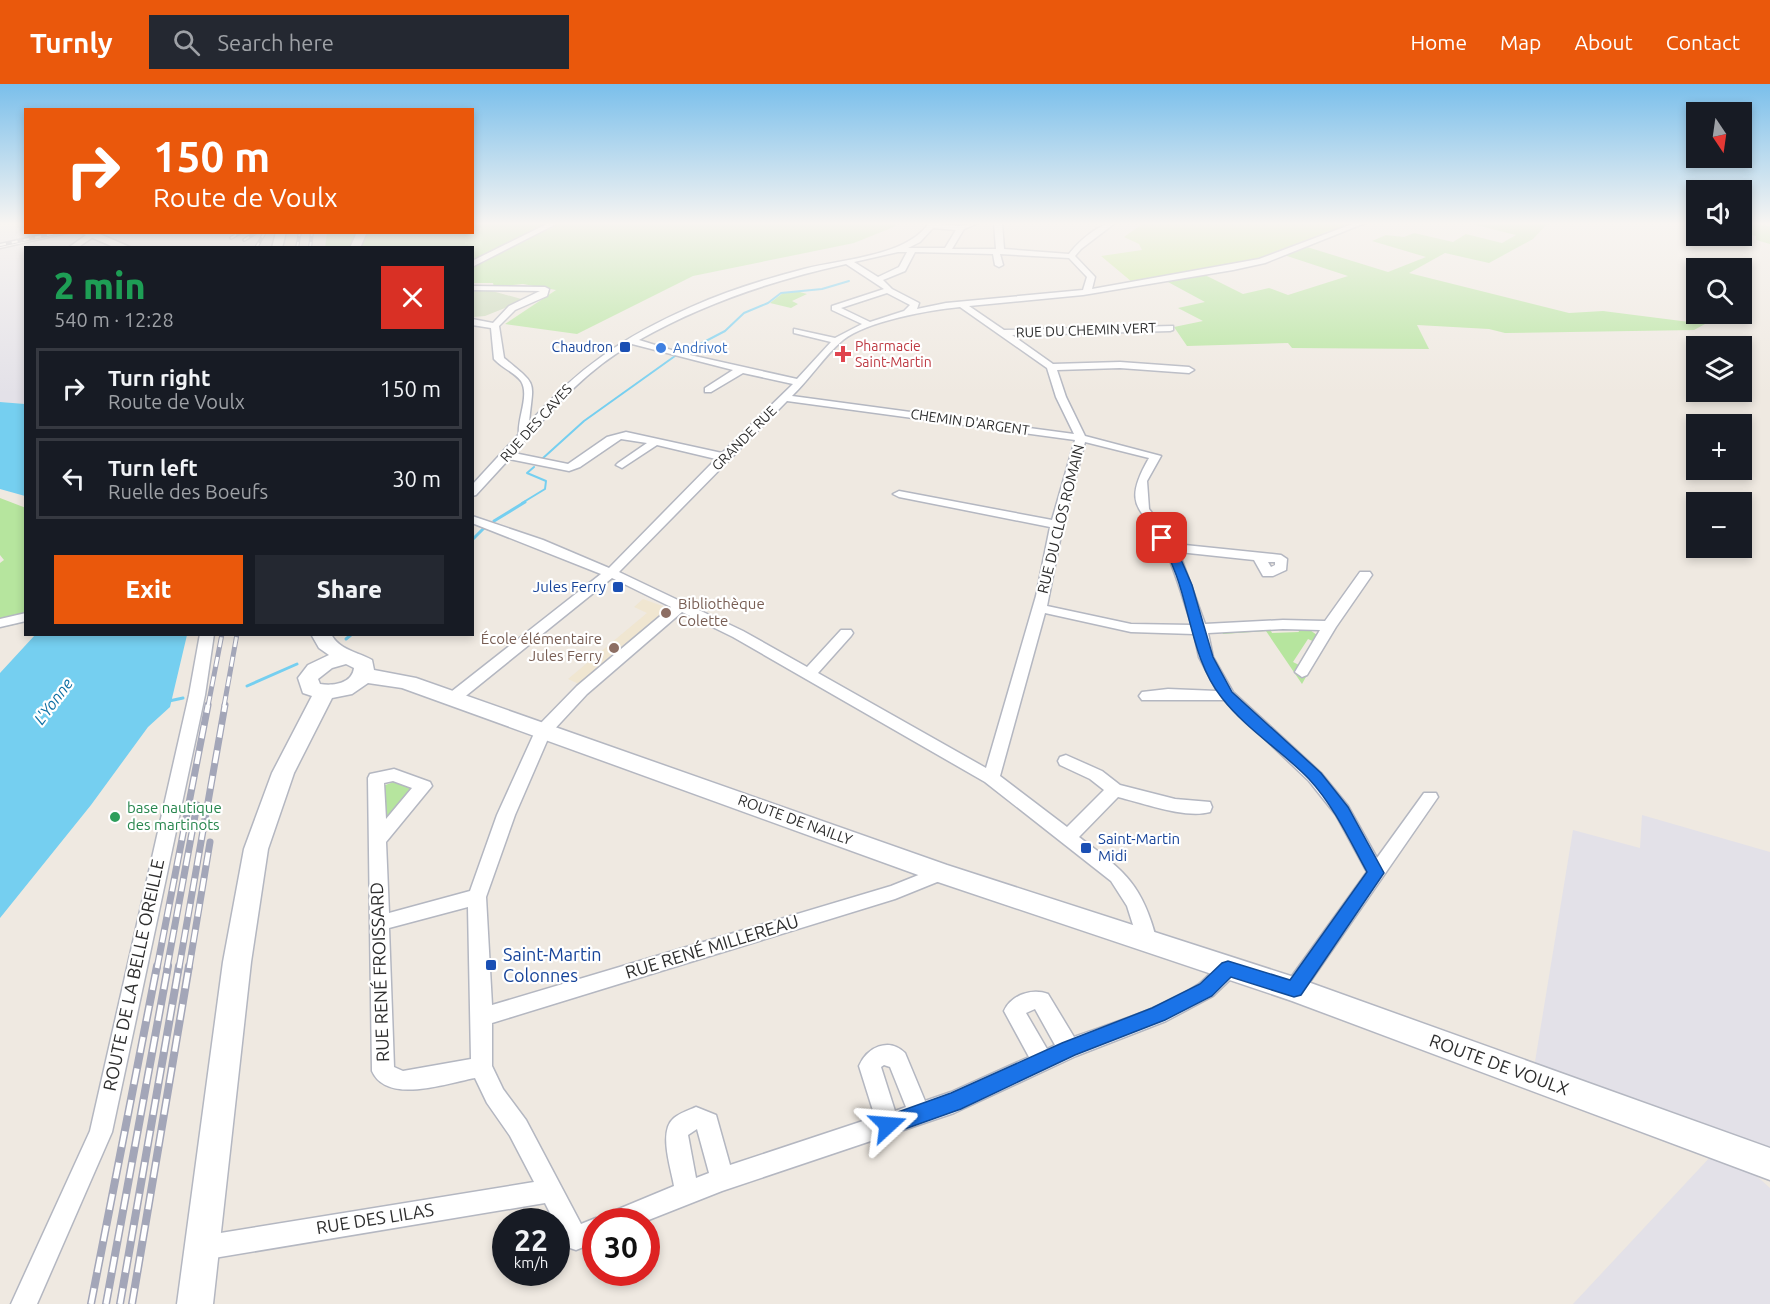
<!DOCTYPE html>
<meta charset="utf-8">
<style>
:root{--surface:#171b24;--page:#242831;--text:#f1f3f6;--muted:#9ea1a6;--line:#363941;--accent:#ea580c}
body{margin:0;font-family:Ubuntu,sans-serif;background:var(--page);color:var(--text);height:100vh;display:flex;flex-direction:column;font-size:22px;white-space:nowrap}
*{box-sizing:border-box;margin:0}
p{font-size:20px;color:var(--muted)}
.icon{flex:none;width:33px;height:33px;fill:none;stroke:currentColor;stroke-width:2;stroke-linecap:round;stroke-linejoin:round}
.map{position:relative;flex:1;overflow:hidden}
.side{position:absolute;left:24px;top:162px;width:450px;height:390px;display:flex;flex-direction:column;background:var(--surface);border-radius:0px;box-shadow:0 3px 9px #0003}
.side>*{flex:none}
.guide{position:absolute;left:24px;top:24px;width:450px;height:126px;border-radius:0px;box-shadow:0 3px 9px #0003;background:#ea580c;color:#fff;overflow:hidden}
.needle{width:39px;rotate:167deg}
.fabs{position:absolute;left:1686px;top:18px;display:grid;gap:12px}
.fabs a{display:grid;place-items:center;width:66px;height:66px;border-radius:0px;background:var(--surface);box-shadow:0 3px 9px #0003;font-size:30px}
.speed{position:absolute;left:492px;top:1124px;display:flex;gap:12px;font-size:30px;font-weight:700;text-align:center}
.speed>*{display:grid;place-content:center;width:78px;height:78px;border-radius:50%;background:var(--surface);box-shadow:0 3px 9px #0003;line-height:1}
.speed small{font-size:15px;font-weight:400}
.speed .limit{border:9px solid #d22;background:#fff;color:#111}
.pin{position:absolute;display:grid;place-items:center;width:51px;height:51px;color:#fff;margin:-26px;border-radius:12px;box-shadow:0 3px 9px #0006}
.me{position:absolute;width:66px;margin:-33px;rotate:71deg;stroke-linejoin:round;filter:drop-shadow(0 0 4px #0008)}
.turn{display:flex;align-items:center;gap:21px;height:126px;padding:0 30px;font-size:27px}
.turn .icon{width:78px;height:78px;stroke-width:2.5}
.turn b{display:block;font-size:42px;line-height:51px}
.round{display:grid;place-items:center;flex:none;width:63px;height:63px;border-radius:0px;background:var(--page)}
.summary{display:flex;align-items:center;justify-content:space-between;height:102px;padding:0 30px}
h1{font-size:36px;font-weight:800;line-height:45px;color:#1e9e55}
.primary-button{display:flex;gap:12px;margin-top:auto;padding:12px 30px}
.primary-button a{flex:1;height:69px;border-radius:0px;background:var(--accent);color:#fff;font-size:24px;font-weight:800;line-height:69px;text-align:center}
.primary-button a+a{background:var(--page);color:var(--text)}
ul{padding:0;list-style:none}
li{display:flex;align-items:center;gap:18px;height:81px;margin:0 12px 9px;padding:0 18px;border:3px solid var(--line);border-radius:0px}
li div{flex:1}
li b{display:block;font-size:22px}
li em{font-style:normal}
header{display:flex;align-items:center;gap:36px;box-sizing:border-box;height:84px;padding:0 30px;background:var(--accent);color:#fff}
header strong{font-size:28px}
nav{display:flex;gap:33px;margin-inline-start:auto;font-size:21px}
.search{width:420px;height:54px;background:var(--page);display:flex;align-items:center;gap:15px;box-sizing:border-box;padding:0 21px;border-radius:0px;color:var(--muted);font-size:22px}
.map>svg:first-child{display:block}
.industrial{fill:#e3e1e8}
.education{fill:#f0e6d1}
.green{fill:#b6e59e}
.cemetery{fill:#c8d9b8}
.pitch{fill:#c9ec9a}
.water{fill:#75cff0}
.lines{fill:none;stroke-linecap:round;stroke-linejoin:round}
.stream-far1{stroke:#75cff0;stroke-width:2}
.stream{stroke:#75cff0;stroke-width:3}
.street-casing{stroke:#b4b7c1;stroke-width:3}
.secondary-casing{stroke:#b4b7c1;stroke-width:3}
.street{fill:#fff;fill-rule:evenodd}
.secondary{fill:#fff;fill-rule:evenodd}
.rail-far3-casing{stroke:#a3a6b8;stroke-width:4}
.rail-far2-casing{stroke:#a3a6b8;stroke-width:5}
.rail-far1-casing{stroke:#a3a6b8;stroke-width:7}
.rail-casing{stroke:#a3a6b8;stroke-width:8}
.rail-far3{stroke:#fff;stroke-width:2;stroke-dasharray:6;stroke-linecap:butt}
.rail-far2{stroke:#fff;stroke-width:3;stroke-dasharray:10;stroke-linecap:butt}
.rail-far1{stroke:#fff;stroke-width:4.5;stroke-dasharray:13;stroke-linecap:butt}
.rail{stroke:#fff;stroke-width:5;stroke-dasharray:16;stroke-linecap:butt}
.route{fill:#1a73e8;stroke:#114b97;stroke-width:1.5}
.transit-dot{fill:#1a4fb4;stroke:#fff;stroke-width:2}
.shop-dot{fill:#3f7fe0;stroke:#fff;stroke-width:2}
.health-dot{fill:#e0444e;stroke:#fff;stroke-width:2}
.education-dot{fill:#8d6e63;stroke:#fff;stroke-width:2}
.leisure-dot{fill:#2e9e5b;stroke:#fff;stroke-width:2}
.labels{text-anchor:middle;stroke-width:4.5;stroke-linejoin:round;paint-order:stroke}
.far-street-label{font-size:14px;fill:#2e2e2e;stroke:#fff}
.far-health-label{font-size:14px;fill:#be3a42;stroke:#fff;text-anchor:start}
.far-transit-label{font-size:14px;fill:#164399;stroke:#fff;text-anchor:end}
.far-shop-label{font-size:14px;fill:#366cbe;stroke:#fff;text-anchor:start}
.street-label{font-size:15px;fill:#2e2e2e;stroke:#fff}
.transit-label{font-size:15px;fill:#164399;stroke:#fff;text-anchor:end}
.education-label{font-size:15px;fill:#785e54;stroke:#fff;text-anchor:start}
.leisure-label{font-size:15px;fill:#27864d;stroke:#fff;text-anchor:start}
.water-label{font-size:16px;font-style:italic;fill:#0d6fa3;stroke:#fff}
.near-street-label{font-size:18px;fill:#2e2e2e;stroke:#fff}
.near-transit-label{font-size:18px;fill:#164399;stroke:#fff;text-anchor:start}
</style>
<header>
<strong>Turnly</strong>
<div class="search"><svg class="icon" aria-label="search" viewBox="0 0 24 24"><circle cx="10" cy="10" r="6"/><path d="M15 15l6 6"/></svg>Search here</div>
<nav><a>Home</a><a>Map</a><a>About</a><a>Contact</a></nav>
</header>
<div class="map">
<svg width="1770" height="1220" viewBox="0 0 1770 1220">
<rect width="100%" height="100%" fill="#efe9e1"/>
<g class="industrial">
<path d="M0,139h25l1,9 262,1 -3,14 -259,1 -1,156 -25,-2z"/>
<path d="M1642,731l128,37v320l-28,-9 28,25v116h-197l140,-150 -181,-74 41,-250 67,18z"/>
</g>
<path class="education" d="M643,515l28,10 -90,76 -13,-6 79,-66 -13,-6z"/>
<g class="green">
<path d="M473,139h423v3l-42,17 -161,33 -116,58 -72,-10 51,-34 -33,-6 -29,3 -1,-4h-20l-1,-35h-147l2,-15 145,-1z"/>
<path d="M1468,139h80l-15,16 -44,24 -44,-10 -36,20 160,40 34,-2 102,13 -11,6 -189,3 -16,-4 -72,-4 12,24 -137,-1 -4,-5 -101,3 -13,-19 29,-6 -25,-13 27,-6 -37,-20 37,-7 38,19 26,-6 19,7 60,-19 -64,-21 23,-8 81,25 38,-15 -54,-16 14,-6 18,2 10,-4 39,9 13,-8 36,9 14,-8z"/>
<path d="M1742,139l28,3v18l-14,-4v-4l-14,-3z"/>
<path d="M796,207l11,3 -15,7 6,3 -7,4 -21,-5 13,-10z"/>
<path d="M0,414l26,10 -1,105 -7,11 -18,4v-65l4,-3 -4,-5z"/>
<path d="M1269,543l3,6 27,-1 -2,-5 10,1 10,7v8l-9,-4 -15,23 6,3 -3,6 11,4 -5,9 -36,-53 -43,3 -2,-4z"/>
<path d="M396,697l16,4v6l-22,24 -7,2v-31z"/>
</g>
<path class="cemetery" d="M485,205l40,11 -40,16 -12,1 -1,-27z"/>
<path class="pitch" d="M1144,139h207l-98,37 -121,22 -31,-26 41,-6 -3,-6 -15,-7z"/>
<g class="water">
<path d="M0,318l25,2v92l-25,-7z"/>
<path d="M35,551h152l-17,72 -22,20 -57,78 -91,113v-245z"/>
</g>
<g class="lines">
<g class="stream-far1">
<path d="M681,270l44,-23 19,-18 24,-10 13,-10 41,-4 27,-8"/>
<path d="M542,375l42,-38 91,-65"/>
<path d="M522,419l23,-14 1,-8 -19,-8 7,-6"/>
</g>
<g class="stream">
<path d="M494,437l31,-19"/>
<path d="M472,456l13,-13"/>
<path d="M346,555l6,-5"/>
<path d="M247,602l50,-22"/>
<path d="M169,617l14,-3"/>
</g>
<g class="street-casing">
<g id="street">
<path d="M549,139h9l-86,44v-6z"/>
<path d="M929,139l31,3 18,-3 -14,6 -12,20h44l-2,-26h8l2,26 65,5c10,-13 30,-31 46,-31l-34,26 -6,7 20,21 -3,12 167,-30 96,-36h10l-100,40 -32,7 -150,25 -114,11 35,24 169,-4v4l-3,1 -158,4 41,29 67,-2 69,5 5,3 -5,3 -69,-5 -63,2 9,27 19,39 76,20 -14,25 2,28 26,35 106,11 6,4 -1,11 -13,6h-10l-9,-16 -75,-8 26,72 78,-4 42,1 35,-49h10l2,3 -36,52 -29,48 -5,2 -7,-5 25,-42 -37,-1 -75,4 5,24 20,35 88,81 27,33 29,52 47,-65h12l2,4 -137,198 -7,3 -7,-3 -3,-6 3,-6 80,-111 -31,-57 -27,-34 -85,-81h-82l-3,-4 3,-4 26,-3 49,2 -18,-34 -5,-23 -63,-2 -86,-19 -45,163 67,51 37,-37 -14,-11 -30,-14 -2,-4 2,-4 6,-2 36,16 18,14 55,14 35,3 2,5 -2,5c-25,7 -67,-9 -92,-15l-39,40c45,34 63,46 78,104l-3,6 -7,2 -7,-2 -13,-41 -16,-25 -126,-99 -252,-145 -51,-25 -95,82 -37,40 -35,81 -29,82 6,108 399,-119 50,-20 6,2 3,5 -3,5 -52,21 -403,124v43l11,23 23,31 55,104 15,-6 7,3h-7v21l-20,8 -9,-3 -11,-26h-2l-9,-18 -343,57 -9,-3 -3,-9 3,-9 9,-3 332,-54 -24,-46 -23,-33 -12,-25c-28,5 -88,27 -103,-7l-4,-293 2,-4 24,-5 36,13 2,4 -46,56 3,71 81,-22 27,-76 40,-88 40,-41 94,-79 -59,-29 -155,125h-10l-3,-4 3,-4 154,-121 -129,-51v-7l71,24 66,28 107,-109 -59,-14 -35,23 -6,-3 2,-2 29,-20 -26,-4 -41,28 -11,4 -60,-12 -33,36 -4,1v-11l47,-51c-2,-15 11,-39 2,-53 -7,-9 -19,-13 -27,-22l-3,-31 -19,-3v-6l21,4 16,-17 31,-15 -68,-1v-4l73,1 4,2 -2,7 -32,14 -16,16 5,32c35,29 29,21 25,65 49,-55 94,-86 162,-116 36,-16 74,-28 113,-38 37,-10 102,-12 125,-46zM933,144l23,2 -11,18h-37l12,-6zM898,168h9l-8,15 -21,10 -24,-15zM915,168l78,2 2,11 4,2 4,-2 -3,-11 69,4 18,19 -4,13 -137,13 -29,6 2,-6 -27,-14 -9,-9 22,-9zM846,180l38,25 -52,17v4l30,14 -27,14 -41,-9v4l37,9 -34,37 -116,-26 -42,-13c65,-37 135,-60 207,-76zM887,209l23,12 -6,6 -34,11 -29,-14zM960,223l87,61 9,29 18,37 -282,-38c18,-17 32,-40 51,-56 24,-19 86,-30 117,-33zM632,260l101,26 -28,18v4h6l32,-19 50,11 -71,69 -96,-21 -19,5 -39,27 -54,-11c36,-41 70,-82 118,-109zM787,317l288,39 -23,80 -153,-29 -6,3 6,3 151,30 -14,69 -50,172 -168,-95 33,-37 2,-3 -2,-3h-10l-34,37 -64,-36 -124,-59zM1085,358l64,16c-31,54 -2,49 16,91 11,24 18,51 27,76l-61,-1 -84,-18 16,-81zM1268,478h7v3l-4,2zM393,697l19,7 -26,31 -2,-36zM468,823l3,152 -68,12 -9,-4 -5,-139z"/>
<path d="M55,148h16l-71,16v-4z"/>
<path d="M89,149l7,2 -19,13h-9z"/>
<path d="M26,529v8l-26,6v-8z"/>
<path d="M200,550h14l-9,61 -93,437 -75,172h-26l79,-173 99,-436z"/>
<path d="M1228,876l7,3 3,6 -3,6 -22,21 -47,25 -90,35 -122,57 -232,78 -76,30h-41l4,-8 65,-27c-3,-18 -16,-55 0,-68 6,-5 15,-8 22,-11l20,8 14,50 145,-48 -16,-51c8,-19 30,-29 46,-13l20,48 26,-9 78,-35 -25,-46c7,-16 28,-23 44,-17l26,43c38,-14 92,-30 125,-53 10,-8 17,-19 29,-24zM1035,925l20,36 -8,4 -21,-36zM884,981l6,2 16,40 -11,4 -14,-44zM697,1045l12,44 -13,5 -8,-43z"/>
</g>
</g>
<g class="secondary-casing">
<g id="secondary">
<path d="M79,148h16l37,16h-16z"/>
<path d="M276,148h10l-4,16h-10z"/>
<path d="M357,148h10l-7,16h-10z"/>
<path d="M311,550h20c8,16 27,18 41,26l2,10 42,8 531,187 347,112 476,171v32l-478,-179 -360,-121 -530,-192 -34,-5 -16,11 -20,4 -38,75 -26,76 -17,113 -38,342h-36l46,-342 21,-113 28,-76 40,-77 -9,-3 -5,-15 10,-13 21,-10 -10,-7zM346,580l8,4c-2,16 -21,18 -34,16l-2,-5 14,-11z"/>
</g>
</g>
<use href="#street" class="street"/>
<use href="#secondary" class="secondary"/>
<g class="rail-far3-casing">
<g id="rail-far3">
<path d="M231,154l10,-6"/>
<path d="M244,156l13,-8"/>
<path d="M0,161l61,-13"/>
<path d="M256,164l9,-16"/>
<path d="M297,164l3,-16"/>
<path d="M310,164l2,-16"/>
</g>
</g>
<g class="rail-far2-casing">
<g id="rail-far2">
<path d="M208,622l14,-72"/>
<path d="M224,622l13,-72"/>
</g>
</g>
<g class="rail-far1-casing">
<g id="rail-far1">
<path d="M157,884l51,-263"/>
<path d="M167,884l30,-163"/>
<path d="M179,884l46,-263"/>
<path d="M189,884l21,-126"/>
</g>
</g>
<g class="rail-casing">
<g id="rail">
<path d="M91,1220l66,-338"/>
<path d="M106,1220l62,-338"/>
<path d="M120,1220l59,-338"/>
<path d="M132,1220l57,-338"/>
</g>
</g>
<use href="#rail-far3" class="rail-far3"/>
<use href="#rail-far2" class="rail-far2"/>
<use href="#rail-far1" class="rail-far1"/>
<use href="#rail" class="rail"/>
</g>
<linearGradient id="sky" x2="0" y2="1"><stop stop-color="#7abfeb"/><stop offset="0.45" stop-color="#f8f5f2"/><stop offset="1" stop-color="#f8f5f2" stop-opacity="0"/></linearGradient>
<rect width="1770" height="310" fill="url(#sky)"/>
<path class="route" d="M1158,452h8l10,12 16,37 21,72 19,35 89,81 27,34 36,66 -83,122 -7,2 -63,-20 -19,19 -47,24 -90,35 -114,54 -73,26 -7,-3 -3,-7 3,-7 70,-25 111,-50 90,-35 48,-24 22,-21 6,-2 62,19 77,-108c-17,-31 -33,-66 -58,-93 -27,-28 -63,-50 -87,-81 -37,-46 -30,-113 -65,-160z"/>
<g class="transit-dot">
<rect x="619" y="257" width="12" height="12" rx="3"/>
<rect x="612" y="497" width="12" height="12" rx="3"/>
<rect x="1080" y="758" width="12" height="12" rx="3"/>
<rect x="485" y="875" width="12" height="12" rx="3"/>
</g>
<circle class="shop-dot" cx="661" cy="264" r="6"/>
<path class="health-dot" d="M840 261h6v6h6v6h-6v6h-6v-6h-6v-6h6z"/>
<g class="education-dot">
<circle cx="666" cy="529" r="6"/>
<circle cx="614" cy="564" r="6"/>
</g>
<circle class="leisure-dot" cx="115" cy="733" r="6"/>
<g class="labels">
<g class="far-street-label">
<text transform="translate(1086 246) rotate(-2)" y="5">RUE DU CHEMIN VERT</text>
<text transform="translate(970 338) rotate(8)" y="5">CHEMIN D'ARGENT</text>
<text transform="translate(536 339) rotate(-48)" y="5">RUE DES CAVES</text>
<text transform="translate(744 354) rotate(-45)" y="5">GRANDE RUE</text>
</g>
<g class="far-health-label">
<text x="855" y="267">Pharmacie<tspan x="855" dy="16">Saint-Martin</tspan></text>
</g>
<g class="far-transit-label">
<text x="613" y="268">Chaudron</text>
</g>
<g class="far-shop-label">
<text x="673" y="269">Andrivot</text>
</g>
<g class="street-label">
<text transform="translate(1061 435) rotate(-76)" y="5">RUE DU CLOS ROMAIN</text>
<text transform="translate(795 736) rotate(20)" y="5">ROUTE DE NAILLY</text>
</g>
<g class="transit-label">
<text x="606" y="508">Jules Ferry</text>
<text x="1098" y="760" text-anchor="start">Saint-Martin<tspan x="1098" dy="17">Midi</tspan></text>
</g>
<g class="education-label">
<text x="678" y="525">Bibliothèque<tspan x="678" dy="17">Colette</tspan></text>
<text x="602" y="560" text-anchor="end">École élémentaire<tspan x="602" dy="17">Jules Ferry</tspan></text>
</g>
<g class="leisure-label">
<text x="127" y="729">base nautique<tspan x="127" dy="17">des martinots</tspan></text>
</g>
<g class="water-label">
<text transform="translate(53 617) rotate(-53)" y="6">L'Yonne</text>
</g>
<g class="near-street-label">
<text transform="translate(712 863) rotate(-17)" y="6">RUE RENÉ MILLEREAU</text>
<text transform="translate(380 888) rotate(-92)" y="6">RUE RENÉ FROISSARD</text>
<text transform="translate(134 891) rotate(-78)" y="6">ROUTE DE LA BELLE OREILLE</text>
<text transform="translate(1499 981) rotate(20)" y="6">ROUTE DE VOULX</text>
<text transform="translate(375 1135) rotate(-9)" y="6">RUE DES LILAS</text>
</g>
<g class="near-transit-label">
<text x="503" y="877">Saint-Martin<tspan x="503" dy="21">Colonnes</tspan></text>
</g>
</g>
</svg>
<div class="fabs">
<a><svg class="needle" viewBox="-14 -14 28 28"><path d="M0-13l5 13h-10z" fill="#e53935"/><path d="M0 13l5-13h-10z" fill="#9ea1a6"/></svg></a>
<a><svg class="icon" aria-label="sound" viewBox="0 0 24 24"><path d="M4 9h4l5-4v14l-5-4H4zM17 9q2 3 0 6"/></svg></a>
<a><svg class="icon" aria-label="search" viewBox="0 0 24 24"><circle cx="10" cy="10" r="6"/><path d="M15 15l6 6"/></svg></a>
<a><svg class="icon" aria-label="layers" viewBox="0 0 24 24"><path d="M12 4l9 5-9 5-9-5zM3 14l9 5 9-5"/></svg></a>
<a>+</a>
<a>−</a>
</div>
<div class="speed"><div>22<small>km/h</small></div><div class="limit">30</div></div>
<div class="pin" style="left:1162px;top:454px;background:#d93025"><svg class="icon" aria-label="arrive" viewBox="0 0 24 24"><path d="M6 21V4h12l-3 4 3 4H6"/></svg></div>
<svg class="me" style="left:888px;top:1041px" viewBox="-20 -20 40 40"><path d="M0-17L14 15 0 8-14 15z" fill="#1a73e8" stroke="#fff" stroke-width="4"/></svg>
<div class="guide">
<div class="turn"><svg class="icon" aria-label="right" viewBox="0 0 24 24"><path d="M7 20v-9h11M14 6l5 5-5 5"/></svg><div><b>150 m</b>Route de Voulx</div></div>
</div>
<section class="side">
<div class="summary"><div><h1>2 min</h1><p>540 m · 12:28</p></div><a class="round" style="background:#d93025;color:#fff"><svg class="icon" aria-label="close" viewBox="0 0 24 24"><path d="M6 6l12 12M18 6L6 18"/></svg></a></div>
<ul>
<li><svg class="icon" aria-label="right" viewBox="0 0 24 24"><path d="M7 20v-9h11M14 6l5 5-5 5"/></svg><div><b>Turn right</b><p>Route de Voulx</p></div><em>150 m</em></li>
<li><svg class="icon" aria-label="left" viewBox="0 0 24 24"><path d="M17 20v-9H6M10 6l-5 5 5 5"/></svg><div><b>Turn left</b><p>Ruelle des Boeufs</p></div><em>30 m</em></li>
</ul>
<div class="primary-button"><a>Exit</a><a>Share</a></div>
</section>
</div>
